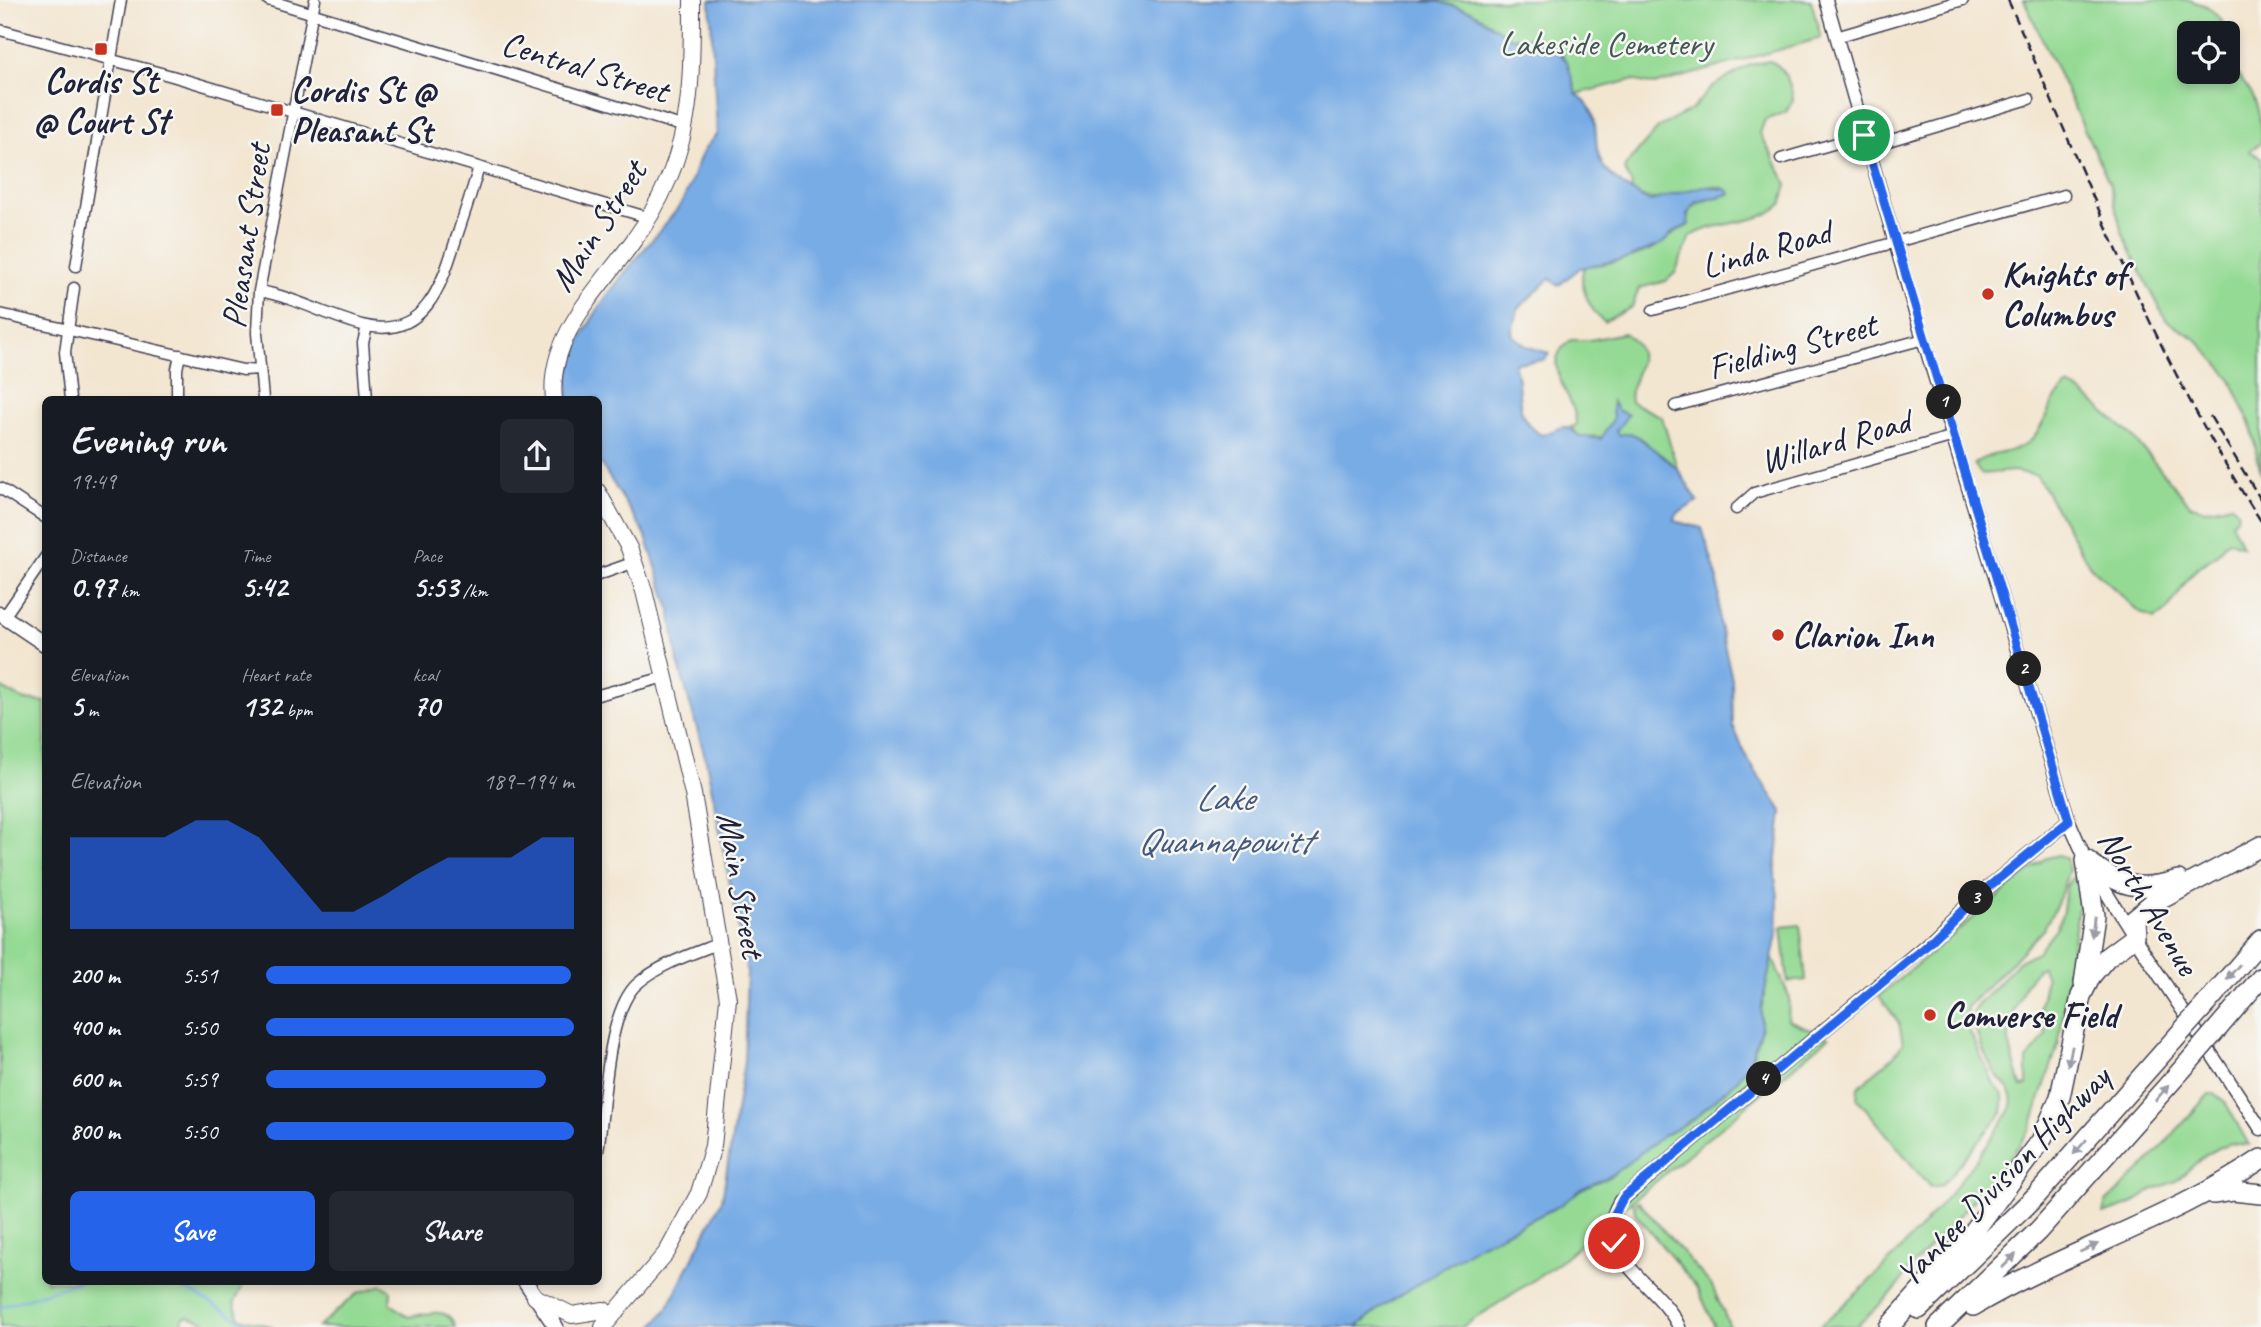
<!DOCTYPE html>
<html lang="en">
<head>
<meta charset="utf-8">
<style>
  body { margin:0; font-family:Caveat,sans-serif; background:#242831; color:#f1f3f6; height:100vh; display:flex; flex-direction:column; font-size:26px; white-space:nowrap }
  * { box-sizing:border-box; margin:0 }
  p { font-size:23px; color:#9ea1a6 }
  .icon { flex:none; width:38px; height:38px; fill:none; stroke:currentColor; stroke-width:2; stroke-linecap:round; stroke-linejoin:round }
  .map { position:relative; flex:1; overflow:hidden }
  .side { position:absolute; left:42px; top:396px; width:560px; height:889px; display:flex; flex-direction:column; background:#171b24; border-radius:10px; box-shadow:0 4px 10px #0003 }
  .side>* { flex:none }
  .tools { position:absolute; left:2177px; top:21px; display:grid; gap:14px }
  .tools a { display:grid; place-items:center; width:63px; height:63px; border-radius:10px; background:#171b24; box-shadow:0 4px 10px #0003; font-size:35px }
  .pin { position:absolute; display:grid; place-items:center; width:60px; height:60px; color:#fff; margin:-30px; border:4px solid #fff; border-radius:50%; box-shadow:0 2px 7px #0007 }
  .km { position:absolute; width:35px; height:35px; margin:-18px; border-radius:50%; background:#222; color:#fff; font-size:19px; line-height:35px; text-align:center }
  .round { display:grid; place-items:center; flex:none; width:74px; height:74px; border-radius:10px; background:#242831 }
  .headline { display:flex; align-items:center; justify-content:space-between; height:119px; padding:0 28px }
  h1 { font-size:38px; font-weight:700; line-height:52px }
  .stats { display:grid; grid-template-columns:repeat(3,1fr); gap:10px; height:119px; padding:7px 28px }
  .stats div { display:grid; align-content:center }
  .stats b { font-size:30px; font-weight:700 }
  .stats small { font-size:19px; font-weight:400 }
  .stats p { font-size:19px }
  .chart { height:196px; padding:14px 28px }
  .chart p { display:flex; justify-content:space-between }
  .chart svg { width:100%; height:126px; margin-top:7px; fill:#2563eb; opacity:.7 }
  .primary-button { display:flex; gap:14px; margin-top:auto; padding:14px 28px }
  .primary-button a { flex:1; height:80px; border-radius:10px; background:#2563eb; color:#fff; font-size:28px; font-weight:700; line-height:80px; text-align:center }
  .primary-button a+a { background:#242831; color:#f1f3f6 }
  ul { padding:0 28px; list-style:none; font-size:23px }
  li { display:grid; grid-template-columns:112px 84px 1fr; align-items:center; height:52px }
  li i { height:18px; border-radius:9px; background:#2563eb }
  .map>svg:first-child { display:block }
</style>
</head>
<body>
<div class="map">
<svg width="2261" height="1327" viewBox="0 0 2261 1327">
  <rect width="100%" height="100%" fill="#f6f6f2"/>
  <filter id="ink" filterUnits="userSpaceOnUse"><feTurbulence type="fractalNoise" baseFrequency=".0143" numOctaves="2"/><feDisplacementMap in="SourceGraphic" scale="14" xChannelSelector="R" yChannelSelector="G"/><feConvolveMatrix kernelMatrix="1 2 1 2 8 2 1 2 1" color-interpolation-filters="sRGB"/></filter>
  <filter id="wash" filterUnits="userSpaceOnUse"><feTurbulence type="fractalNoise" baseFrequency=".00686" numOctaves="4" result="noise"/><feDisplacementMap in="SourceGraphic" scale="28" xChannelSelector="R" yChannelSelector="G"/><feGaussianBlur stdDeviation="1.57" result="paint"/><feColorMatrix in="noise" values="0 0 0 0 0 0 0 0 0 0 0 0 0 0 0 0 0 1.4 0 .05"/><feComposite in="paint" operator="in"/></filter>
  <g filter="url(#wash)">
    <rect width="100%" height="100%" fill="#f3e6d1"/>
    <!-- green -->
    <path fill="#95da94" stroke="#5c7e68" stroke-width="2" fill-rule="evenodd" d="M1426,0H1811L1821,38L1654,85L1632,80L1576,94L1562,54L1548,43L1532,37L1511,38L1471,11Z
      M2024,0H2189L2207,6L2222,21L2221,33H2189V72H2228V64C2254,94 2261,102 2261,143L2249,151L2261,157V474L2251,425L2229,376L2197,340L2166,320L2135,260L2122,232L2109,182Z
      M1769,61C1786,66 1791,85 1793,100L1786,112L1765,120L1760,133L1787,184L1782,204C1757,227 1718,219 1690,237L1675,273L1666,281L1639,288L1632,307L1604,322C1590,311 1576,281 1585,266C1604,266 1648,254 1664,242C1672,235 1676,230 1686,227C1688,199 1707,201 1729,194L1723,188C1690,179 1660,215 1631,190L1632,185L1624,169L1626,165L1658,128L1692,109L1713,86L1750,65Z
      M1624,333C1659,355 1626,378 1631,402L1662,417L1677,468L1637,436H1618L1616,431L1625,413L1619,412L1612,402L1613,419L1604,437L1579,436L1571,427L1576,425C1577,394 1535,366 1571,340H1590Z
      M2068,386L2081,392L2132,436L2190,505L2205,510L2231,504L2238,511L2237,517L2231,522L2242,546L2228,540C2222,545 2220,553 2214,557C2206,562 2199,565 2193,573C2179,588 2173,611 2154,619L2139,612L2090,566L2037,476L2014,471L1981,474L1974,464C1987,452 2010,455 2026,444C2047,430 2046,400 2068,386Z
      M0,687L24,700L45,702L46,1281H245L234,1304L240,1318L273,1327H209L204,1321L187,1316L183,1318L182,1327H0Z
      M2058,855L2066,858L2069,870L2057,904L2043,930L1967,1007L1966,1024L1993,1082L2003,1095V1112L1942,1185L1930,1187L1857,1098L1858,1087L1894,1056L1903,1043L1899,1023L1879,996L2044,859Z
      M2072,878L2078,880L2081,886L2059,1042L2030,1130L1997,1174L1906,1273L1896,1289L1857,1326L1818,1327C1892,1266 1957,1191 2010,1111C2020,1091 1999,1083 1992,1068C1984,1053 1974,1031 1973,1015L1975,1008L2019,961L2037,952L2057,927L2063,911L2066,886ZM2042,967L2046,978L2040,1006L2046,1035L2027,1060V1085L2021,1086L2009,1044V1022L2025,985L2037,969Z
      M1800,925L1806,980L1788,982L1782,927Z
      M1772,957L1789,996L1788,1020L1829,1037L1552,1268L1462,1327H1357L1380,1308L1477,1246L1559,1206L1583,1188L1612,1175L1663,1136L1691,1121L1738,1079L1753,1054L1761,1028V1009Z
      M2209,1094H2215L2225,1102L2249,1145L2228,1143L2204,1156L2176,1181L2150,1191L2130,1205L2103,1214L2106,1202L2143,1168Z
      M1638,1201L1712,1286L1730,1327H1715L1698,1289L1635,1213L1634,1204Z
      M382,1285L391,1291L390,1303L408,1317C423,1315 449,1304 455,1327H318L358,1293Z"/>
    <!-- water -->
    <path fill="#78ace5" stroke="#4d6790" stroke-width="2" d="M710,0L1440,2L1471,11L1511,38L1532,37L1548,43L1567,61L1576,93C1606,115 1589,138 1602,164C1607,175 1638,198 1650,201L1703,186L1728,190L1730,194L1697,202L1687,214L1689,225L1673,232L1662,244L1628,258L1580,268L1558,286L1550,278L1518,309L1512,330L1513,336L1526,346L1549,353L1545,360L1514,363C1525,394 1509,413 1541,435C1562,430 1561,419 1579,436L1601,439L1613,419L1612,402L1619,411L1628,415L1616,431L1618,435L1630,433L1637,436L1677,468L1698,501L1677,514L1674,521L1702,528L1718,580L1719,621L1732,679L1733,726L1748,760L1782,811L1775,876L1778,897L1777,935L1761,1009V1028L1749,1064L1738,1079L1696,1117L1663,1136L1612,1175L1583,1188L1559,1206L1477,1246L1380,1308L1357,1327H653L668,1307L722,1200L744,1062L747,972L706,760L678,662L670,609L645,534L599,461L598,399H569C559,335 641,257 678,208C691,192 693,168 704,150C708,143 714,139 717,133Z"/>
    <g fill="none" stroke-linecap="round" stroke-linejoin="round">
      <!-- stream -->
      <path stroke="#78ace5" stroke-width="2.5" d="M159,1281L193,1293L253,1327
        M0,1307L82,1281"/>
    </g>
  </g>
  <g filter="url(#ink)">
    <g fill="none" stroke-linecap="round" stroke-linejoin="round">
      <defs>
        <path id="minor" d="M268,0L685,127
          M0,30L172,76L650,218
          M1836,37L1963,0
          M1868,147L2029,99
          M1781,159L1864,135
          M76,266L121,0
          M259,291C295,297 327,316 362,325C425,341 442,284 456,239C464,215 472,191 479,167
          M1653,310L2064,195
          M0,314L243,370L260,369
          M367,326L363,343L367,399
          M70,399L65,352L74,288
          M177,399V369L180,355
          M263,399L257,333L259,291L315,0
          M1675,406L1924,339
          M0,488L46,518
          M1736,509L1754,493L1954,436
          M598,575L635,562
          M4,617L46,556
          M598,695L665,677
          M598,1151C605,1108 606,1012 637,984C660,964 692,954 720,943"/>
        <path id="tertiary" d="M1826,0L1915,312L2069,821L2086,860L2134,937L2261,1129
          M1679,1327C1662,1286 1587,1254 1620,1201L1926,945L1975,898L2069,821"/>
        <path id="secondary" d="M0,614L46,645
          M525,1281L556,1327"/>
        <path id="primary" d="M554,399C547,336 601,287 634,240C648,221 659,201 668,180C693,122 692,62 692,0
          M598,492L629,548L644,591L693,794L728,999L713,1146L699,1193L667,1252L603,1327
          M535,1297L572,1315L604,1310"/>
        <path id="motorway" d="M2086,860C2120,886 2137,893 2178,880
          M2084,983L2094,916L2086,860
          M2206,1004L2261,940
          M2218,1028L2261,978
          M2213,1194L2233,1191L2261,1194
          M1973,1306C2066,1251 2171,1220 2261,1159
          M1919,1309L2037,1195L2174,1040
          M1889,1327L1974,1231L2041,1141L2060,1097L2081,996L2091,976L2107,957L2134,937L2133,919L2150,905L2261,846
          M1938,1327L2038,1231L2187,1064"/>
      </defs>
      <!-- minor casing -->
      <use href="#minor" stroke="#413f52" stroke-width="13"/>
      <!-- tertiary casing -->
      <use href="#tertiary" stroke="#413f52" stroke-width="15"/>
      <!-- secondary casing -->
      <use href="#secondary" stroke="#413f52" stroke-width="17"/>
      <!-- primary casing -->
      <use href="#primary" stroke="#413f52" stroke-width="18"/>
      <!-- motorway casing -->
      <use href="#motorway" stroke="#413f52" stroke-width="22"/>
      <!-- minor -->
      <use href="#minor" stroke="#fff" stroke-width="10"/>
      <!-- tertiary -->
      <use href="#tertiary" stroke="#fff" stroke-width="12"/>
      <!-- secondary -->
      <use href="#secondary" stroke="#fff" stroke-width="14"/>
      <!-- primary -->
      <use href="#primary" stroke="#fff" stroke-width="16"/>
      <!-- motorway -->
      <use href="#motorway" stroke="#fff" stroke-width="19"/>
      <!-- rail -->
      <path stroke="#22223b" stroke-width="2.5" stroke-dasharray="10 5" stroke-linecap="butt" d="M2008,0C2086,176 2155,360 2261,521
        M2210,416L2261,500"/>
      <defs>
        <path id="motorway-bridge" d="M2174,1040L2206,1004
          M2187,1064L2218,1028"/>
      </defs>
      <!-- motorway-bridge casing -->
      <use href="#motorway-bridge" stroke="#413f52" stroke-width="22" stroke-linecap="butt"/>
      <!-- motorway-bridge -->
      <use href="#motorway-bridge" stroke="#fff" stroke-width="19"/>
    </g>
    <!-- one-way arrows -->
    <defs><path id="oneway-solid" d="M-6-.8H1V-3.2L6.5 0L1 3.2V.8H-6Z" transform="scale(1.75)"/></defs>
    <g fill="#9c9ca7">
      <use href="#oneway-solid" transform="translate(2093 927) rotate(97)"/>
      <use href="#oneway-solid" transform="translate(2233 972) rotate(131)"/>
      <use href="#oneway-solid" transform="translate(2070 1056) rotate(103)"/>
      <use href="#oneway-solid" transform="translate(2162 1093) rotate(-49)"/>
      <use href="#oneway-solid" transform="translate(2080 1147) rotate(131)"/>
      <use href="#oneway-solid" transform="translate(2089 1248) rotate(-24)"/>
      <use href="#oneway-solid" transform="translate(2009 1261) rotate(-45)"/>
    </g>
  </g>
  <g fill="none" stroke-linecap="round" stroke-linejoin="round" filter="url(#ink)">
    <defs>
      <path id="route" d="M1614,1243L1612,1219L1623,1198L1926,946L1975,898L2069,821L1864,135"/>
    </defs>
    <!-- route casing -->
    <use href="#route" stroke="#fff" stroke-width="14"/>
    <!-- route -->
    <use href="#route" stroke="#2563eb" stroke-width="9"/>
  </g>
  <!-- markers -->
  <g fill="#c8321e" stroke="#f6f6f2" stroke-width="2.5">
    <rect x="94" y="42" width="14" height="14" rx="3.5"/>
    <rect x="270" y="103" width="14" height="14" rx="3.5"/>
    <circle cx="1988" cy="294" r="7"/>
    <circle cx="1778" cy="635" r="7"/>
    <circle cx="1930" cy="1015" r="7"/>
  </g>
  <g text-anchor="middle" dominant-baseline="central" stroke-width="5" stroke-linejoin="round" paint-order="stroke">
    <!-- park labels -->
    <g font-size="35" fill="#445956" stroke="#f6f6f2">
      <text x="1606" y="43">Lakeside Cemetery</text>
    </g>
    <!-- street labels -->
    <g font-size="35" fill="#22223b" stroke="#f6f6f2">
      <text transform="translate(585 67) rotate(17)">Central Street</text>
      <text transform="translate(598 226) rotate(-57)">Main Street</text>
      <text transform="translate(246 236) rotate(-82)">Pleasant Street</text>
      <text transform="translate(1766 249) rotate(-16)">Linda Road</text>
      <text transform="translate(1792 346) rotate(-15)">Fielding Street</text>
      <text transform="translate(1835 441) rotate(-16)">Willard Road</text>
      <text transform="translate(741 885) rotate(80)">Main Street</text>
      <text transform="translate(2149 902) rotate(59)">North Avenue</text>
      <text transform="translate(2003 1176) rotate(-46)">Yankee Division Highway</text>
    </g>
    <!-- poi labels -->
    <g font-size="35" font-weight="bold" fill="#22223b" stroke="#f6f6f2" text-anchor="start">
      <text x="101" y="81" text-anchor="middle">Cordis St<tspan x="101" dy="40">@ Court St</tspan></text>
      <text x="291" y="90">Cordis St @<tspan x="291" dy="40">Pleasant St</tspan></text>
      <text x="2002" y="274">Knights of<tspan x="2002" dy="40">Columbus</tspan></text>
      <text x="1792" y="635">Clarion Inn</text>
      <text x="1944" y="1015">Comverse Field</text>
    </g>
    <!-- water labels -->
    <g font-size="37" font-style="italic" fill="#44597f" stroke="#f6f6f2">
      <text x="1224" y="797">Lake<tspan x="1224" dy="43">Quannapowitt</tspan></text>
    </g>
  </g>
</svg>
<div class="tools">
<a><svg class="icon" aria-label="locate" viewBox="0 0 24 24"><circle cx="12" cy="12" r="6"/><path d="M12 2v4M12 18v4M2 12h4M18 12h4"/></svg></a>
</div>
<div class="pin" style="left:1864px;top:135px;background:#1e9e55"><svg class="icon" aria-label="arrive" viewBox="0 0 24 24"><path d="M6 21V4h12l-3 4 3 4H6"/></svg></div>
<div class="pin" style="left:1614px;top:1243px;background:#d93025"><svg class="icon" aria-label="check" viewBox="0 0 24 24"><path d="M5 12l5 5 9-10"/></svg></div>
<b class="km" style="left:1944px;top:402px">1</b>
<b class="km" style="left:2024px;top:669px">2</b>
<b class="km" style="left:1976px;top:898px">3</b>
<b class="km" style="left:1764px;top:1079px">4</b>
<section class="side">
<div class="headline"><div><h1>Evening run</h1><p>19:49</p></div><a class="round"><svg class="icon" aria-label="share" viewBox="0 0 24 24"><path d="M12 15V3M7 8l5-5 5 5M5 13v7h14v-7"/></svg></a></div>
<div class="stats">
<div><p>Distance</p><b>0.97<small> km</small></b></div>
<div><p>Time</p><b>5:42</b></div>
<div><p>Pace</p><b>5:53<small> /km</small></b></div>
</div>
<div class="stats">
<div><p>Elevation</p><b>5<small> m</small></b></div>
<div><p>Heart rate</p><b>132<small> bpm</small></b></div>
<div><p>kcal</p><b>70</b></div>
</div>
<div class="chart"><p><span>Elevation</span>189–194 m</p>
<svg viewBox="0 0 160 44" preserveAspectRatio="none"><path d="M0 44V12L10 12L20 12L30 12L40 6L50 6L60 12L70 25L80 38L90 38L100 32L110 25L120 19L130 19L140 19L150 12L160 12V44z"/></svg>
</div>
<ul>
<li><b>200 m</b>5:51<i style="width:99%"></i></li>
<li><b>400 m</b>5:50<i style="width:100%"></i></li>
<li><b>600 m</b>5:59<i style="width:91%"></i></li>
<li><b>800 m</b>5:50<i style="width:100%"></i></li>
</ul>
<div class="primary-button"><a>Save</a><a>Share</a></div>
</section>
</div>
</body>
</html>
